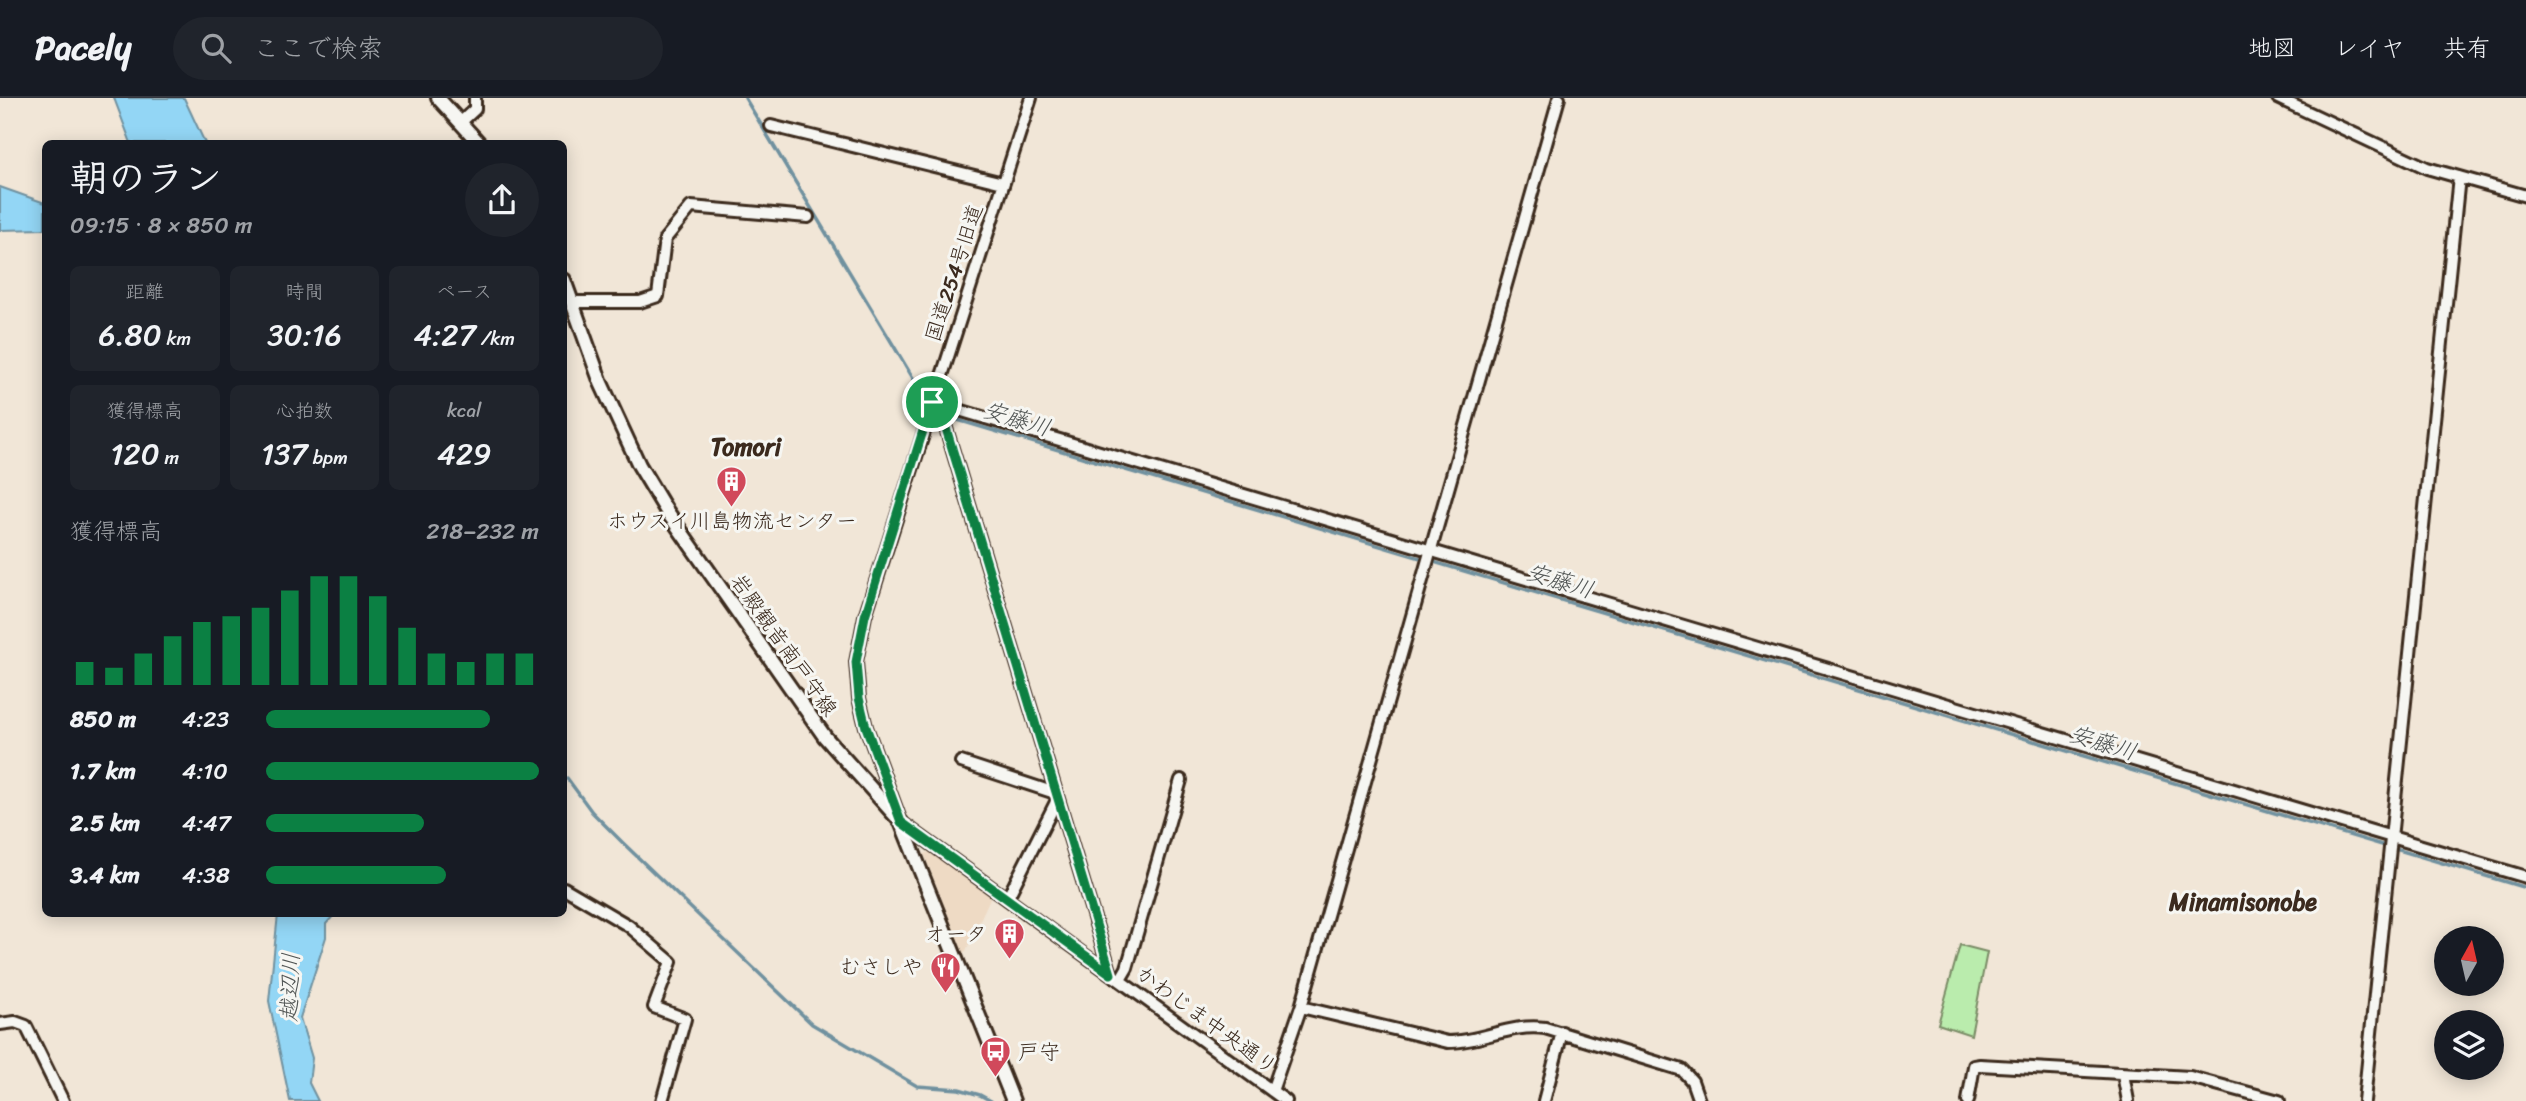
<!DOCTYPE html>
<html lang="ja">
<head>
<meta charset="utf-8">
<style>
  body { margin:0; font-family:Sriracha,"Klee One",sans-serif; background:#20242c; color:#f1f3f6; height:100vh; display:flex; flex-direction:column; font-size:26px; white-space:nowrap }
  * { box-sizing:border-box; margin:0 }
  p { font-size:23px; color:#9ea1a6 }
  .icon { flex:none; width:38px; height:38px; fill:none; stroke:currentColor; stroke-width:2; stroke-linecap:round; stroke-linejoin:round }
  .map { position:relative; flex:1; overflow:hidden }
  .drawer { position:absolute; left:42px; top:42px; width:525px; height:777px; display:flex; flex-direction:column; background:#171b24; border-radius:10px; box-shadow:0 4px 18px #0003 }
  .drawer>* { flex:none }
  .needle { width:46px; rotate:8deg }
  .buttons { position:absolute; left:2434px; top:828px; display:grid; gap:14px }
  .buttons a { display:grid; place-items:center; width:70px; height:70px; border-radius:50%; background:#171b24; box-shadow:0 4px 18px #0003; font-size:35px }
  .pin { position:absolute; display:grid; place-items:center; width:60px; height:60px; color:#fff; margin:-30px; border:4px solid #fff; border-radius:50%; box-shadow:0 2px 7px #0007 }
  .round { display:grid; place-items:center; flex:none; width:74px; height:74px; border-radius:37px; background:#20242c }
  .overview { display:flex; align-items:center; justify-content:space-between; height:119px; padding:0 28px }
  h1 { font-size:38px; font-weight:600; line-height:52px }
  .figures { display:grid; grid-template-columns:repeat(3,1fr); gap:10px; height:119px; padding:7px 28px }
  .figures div { display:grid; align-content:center; border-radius:10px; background:#20242c; text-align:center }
  .figures b { font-size:30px; font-weight:600 }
  .figures small { font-size:19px; font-weight:400 }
  .figures p { font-size:19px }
  .chart { height:196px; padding:14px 28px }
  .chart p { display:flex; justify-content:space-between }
  .chart svg { width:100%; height:126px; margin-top:7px; stroke:#0b8043; stroke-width:6 }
  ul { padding:0 28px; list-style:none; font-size:23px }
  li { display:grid; grid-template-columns:112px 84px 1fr; align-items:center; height:52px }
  li i { height:18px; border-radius:9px; background:#0b8043 }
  header { display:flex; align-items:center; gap:42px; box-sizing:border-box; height:98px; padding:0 35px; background:#171b24; border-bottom:2px solid #363941 }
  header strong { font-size:33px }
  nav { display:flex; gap:38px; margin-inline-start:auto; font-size:24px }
  .search { width:490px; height:63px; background:#20242c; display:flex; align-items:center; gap:18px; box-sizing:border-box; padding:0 24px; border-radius:38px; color:#9ea1a6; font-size:26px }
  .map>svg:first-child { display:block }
</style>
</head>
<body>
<header>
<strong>Pacely</strong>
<div class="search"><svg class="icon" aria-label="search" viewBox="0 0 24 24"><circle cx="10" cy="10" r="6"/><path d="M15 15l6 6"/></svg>ここで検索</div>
<nav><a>地図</a><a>レイヤ</a><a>共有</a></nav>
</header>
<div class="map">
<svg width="2526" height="1003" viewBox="0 0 2526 1003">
  <rect width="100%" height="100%" fill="#f1e6d7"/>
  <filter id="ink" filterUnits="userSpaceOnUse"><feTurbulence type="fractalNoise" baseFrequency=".0143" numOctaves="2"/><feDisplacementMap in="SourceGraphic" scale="14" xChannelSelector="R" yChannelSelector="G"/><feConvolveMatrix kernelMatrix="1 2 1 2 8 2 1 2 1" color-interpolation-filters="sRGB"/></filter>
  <g filter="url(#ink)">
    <!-- built -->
    <path fill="#eedac4" d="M931,753L991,798L965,855H963L924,756Z"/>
    <!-- green -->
    <path fill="#baecad" stroke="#7a8b66" stroke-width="2" d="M1960,847L1987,854L1971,937L1938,926Z"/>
    <!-- water -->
    <path fill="#93d6f5" stroke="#70919f" stroke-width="2" d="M114,0H184L205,45H131Z
      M0,89L45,105V131L0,132Z
      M278,816H335L326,826V839L300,920L312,960L309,985L318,1003H290L269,903Z"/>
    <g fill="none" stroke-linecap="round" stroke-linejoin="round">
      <!-- stream -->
      <path stroke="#70919f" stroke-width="3.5" d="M745,0L919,290L930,303
        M934,309L941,317L2526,790
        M567,680L592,714L623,745L812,926L917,988L959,991L980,997L991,1003"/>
      <defs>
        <path id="minor" d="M1031,0L865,518L856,564L859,600L866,629L901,724L1286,1003
          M2278,0L2427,70L2526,98
          M461,24L475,11V0
          M771,28L1003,85
          M572,204H640L658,198L665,141L691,109L808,119
          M932,304L2526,779
          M949,309L945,327L1111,876
          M961,664L1055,695
          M564,790L629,828L671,864L654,909L685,921L662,1003
          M1007,801L1057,702
          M1120,882L1127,870L1181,682
          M1301,909L1448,944C1481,944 1512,925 1545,930L1682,972L1692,983L1699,1003
          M0,926L15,924L26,928L63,1003
          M2123,976L2128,1003
          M1272,993L1301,909L1559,0
          M1544,1003L1562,934
          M1968,1003L1974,968L1980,967L2190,979L2279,1003
          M2364,1003L2459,79"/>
        <path id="major" d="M438,0L480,46
          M564,182L601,285L639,367L666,412L825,639L901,724L1013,1003"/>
      </defs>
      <!-- minor casing -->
      <use href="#minor" stroke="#3b2a1e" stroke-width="16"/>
      <!-- major casing -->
      <use href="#major" stroke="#3b2a1e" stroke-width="18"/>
      <!-- minor -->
      <use href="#minor" stroke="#f6f6f2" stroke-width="10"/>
      <!-- major -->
      <use href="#major" stroke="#f6f6f2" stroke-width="12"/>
    </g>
  </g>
  <g fill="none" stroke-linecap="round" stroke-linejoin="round" filter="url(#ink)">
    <defs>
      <path id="route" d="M932,304L948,309L945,327L1111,876L901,724L866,629L859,600L856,564L865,518Z"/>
    </defs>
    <!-- route casing -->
    <use href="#route" stroke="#fff" stroke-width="14"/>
    <!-- route -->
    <use href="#route" stroke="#0b8043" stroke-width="9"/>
  </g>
  <!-- icons -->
  <defs>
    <symbol id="building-pin" viewBox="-11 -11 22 30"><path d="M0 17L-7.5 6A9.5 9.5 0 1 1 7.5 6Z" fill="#d1495b" stroke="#f6f6f2"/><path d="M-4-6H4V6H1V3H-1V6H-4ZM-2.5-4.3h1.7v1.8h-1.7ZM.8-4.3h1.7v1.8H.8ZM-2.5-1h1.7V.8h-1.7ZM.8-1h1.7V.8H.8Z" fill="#fff"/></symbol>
    <symbol id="restaurant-pin" viewBox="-11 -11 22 30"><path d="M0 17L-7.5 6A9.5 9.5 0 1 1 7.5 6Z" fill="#d1495b" stroke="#f6f6f2"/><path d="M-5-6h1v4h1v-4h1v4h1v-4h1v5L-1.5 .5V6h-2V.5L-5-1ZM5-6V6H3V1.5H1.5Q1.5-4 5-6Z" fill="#fff"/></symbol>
    <symbol id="bus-pin" viewBox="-11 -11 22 30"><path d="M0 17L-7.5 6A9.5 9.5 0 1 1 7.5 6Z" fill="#d1495b" stroke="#f6f6f2"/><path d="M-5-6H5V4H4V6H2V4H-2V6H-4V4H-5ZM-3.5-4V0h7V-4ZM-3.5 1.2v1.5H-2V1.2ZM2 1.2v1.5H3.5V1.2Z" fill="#fff"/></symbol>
  </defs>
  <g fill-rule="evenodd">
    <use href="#building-pin" x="714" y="366" width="35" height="47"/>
    <use href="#building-pin" x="992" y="818" width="35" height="47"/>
    <use href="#restaurant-pin" x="928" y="852" width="35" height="47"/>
    <use href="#bus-pin" x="978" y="936" width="35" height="47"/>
  </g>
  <g text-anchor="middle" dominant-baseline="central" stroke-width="6" stroke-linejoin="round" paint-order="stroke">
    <!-- street labels -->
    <g font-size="21" fill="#3b2a1e" stroke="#f6f6f2">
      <text transform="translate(954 175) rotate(-72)">国道254号旧道</text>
      <text transform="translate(784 547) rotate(55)">岩殿観音南戸守線</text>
      <text transform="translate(1207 922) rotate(36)">かわじま中央通り</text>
    </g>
    <!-- poi labels -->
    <g font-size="21" fill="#3b2a1e" stroke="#f6f6f2" text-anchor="end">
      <text x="732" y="423" text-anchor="middle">ホウスイ川島物流センター</text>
      <text x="987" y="836">オータ</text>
      <text x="923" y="869">むさしや</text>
      <text x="1018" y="954" text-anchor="start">戸守</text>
    </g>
    <!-- water labels -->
    <g font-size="23" font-style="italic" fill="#515554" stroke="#f6f6f2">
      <text transform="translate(1017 321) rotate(17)">安藤川</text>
      <text transform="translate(1560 483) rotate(17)">安藤川</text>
      <text transform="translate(2103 645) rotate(17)">安藤川</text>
      <text transform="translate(290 889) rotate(-88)">越辺川</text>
    </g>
    <!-- quarter labels -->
    <g font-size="24" font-weight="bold" fill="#3b2a1e" stroke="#f6f6f2">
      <text x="746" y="349">Tomori</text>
      <text x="2243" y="804">Minamisonobe</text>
    </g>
  </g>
</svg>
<div class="buttons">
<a><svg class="needle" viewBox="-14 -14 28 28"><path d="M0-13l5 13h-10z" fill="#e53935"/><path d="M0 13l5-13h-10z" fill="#9ea1a6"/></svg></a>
<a><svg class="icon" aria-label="layers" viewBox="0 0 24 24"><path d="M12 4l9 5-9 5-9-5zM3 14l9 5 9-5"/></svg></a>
</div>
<div class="pin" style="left:932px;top:304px;background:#1e9e55"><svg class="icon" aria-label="arrive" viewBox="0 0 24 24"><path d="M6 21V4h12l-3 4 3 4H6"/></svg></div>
<section class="drawer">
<div class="overview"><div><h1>朝のラン</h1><p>09:15 · 8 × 850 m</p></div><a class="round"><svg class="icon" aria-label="share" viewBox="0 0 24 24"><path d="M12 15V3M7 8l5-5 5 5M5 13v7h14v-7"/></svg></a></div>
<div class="figures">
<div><p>距離</p><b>6.80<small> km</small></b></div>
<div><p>時間</p><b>30:16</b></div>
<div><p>ペース</p><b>4:27<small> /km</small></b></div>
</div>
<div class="figures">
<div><p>獲得標高</p><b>120<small> m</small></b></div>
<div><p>心拍数</p><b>137<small> bpm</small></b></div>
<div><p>kcal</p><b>429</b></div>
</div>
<div class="chart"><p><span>獲得標高</span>218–232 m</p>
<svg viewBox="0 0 160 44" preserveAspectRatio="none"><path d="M5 44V36M15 44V38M25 44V33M35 44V27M45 44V22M55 44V20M65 44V17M75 44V11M85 44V6M95 44V6M105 44V13M115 44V24M125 44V33M135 44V36M145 44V33M155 44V33"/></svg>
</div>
<ul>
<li><b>850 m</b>4:23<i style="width:82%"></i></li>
<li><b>1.7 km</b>4:10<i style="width:100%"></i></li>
<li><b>2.5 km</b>4:47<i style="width:58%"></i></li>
<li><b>3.4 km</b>4:38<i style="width:66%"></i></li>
</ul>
</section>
</div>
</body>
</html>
